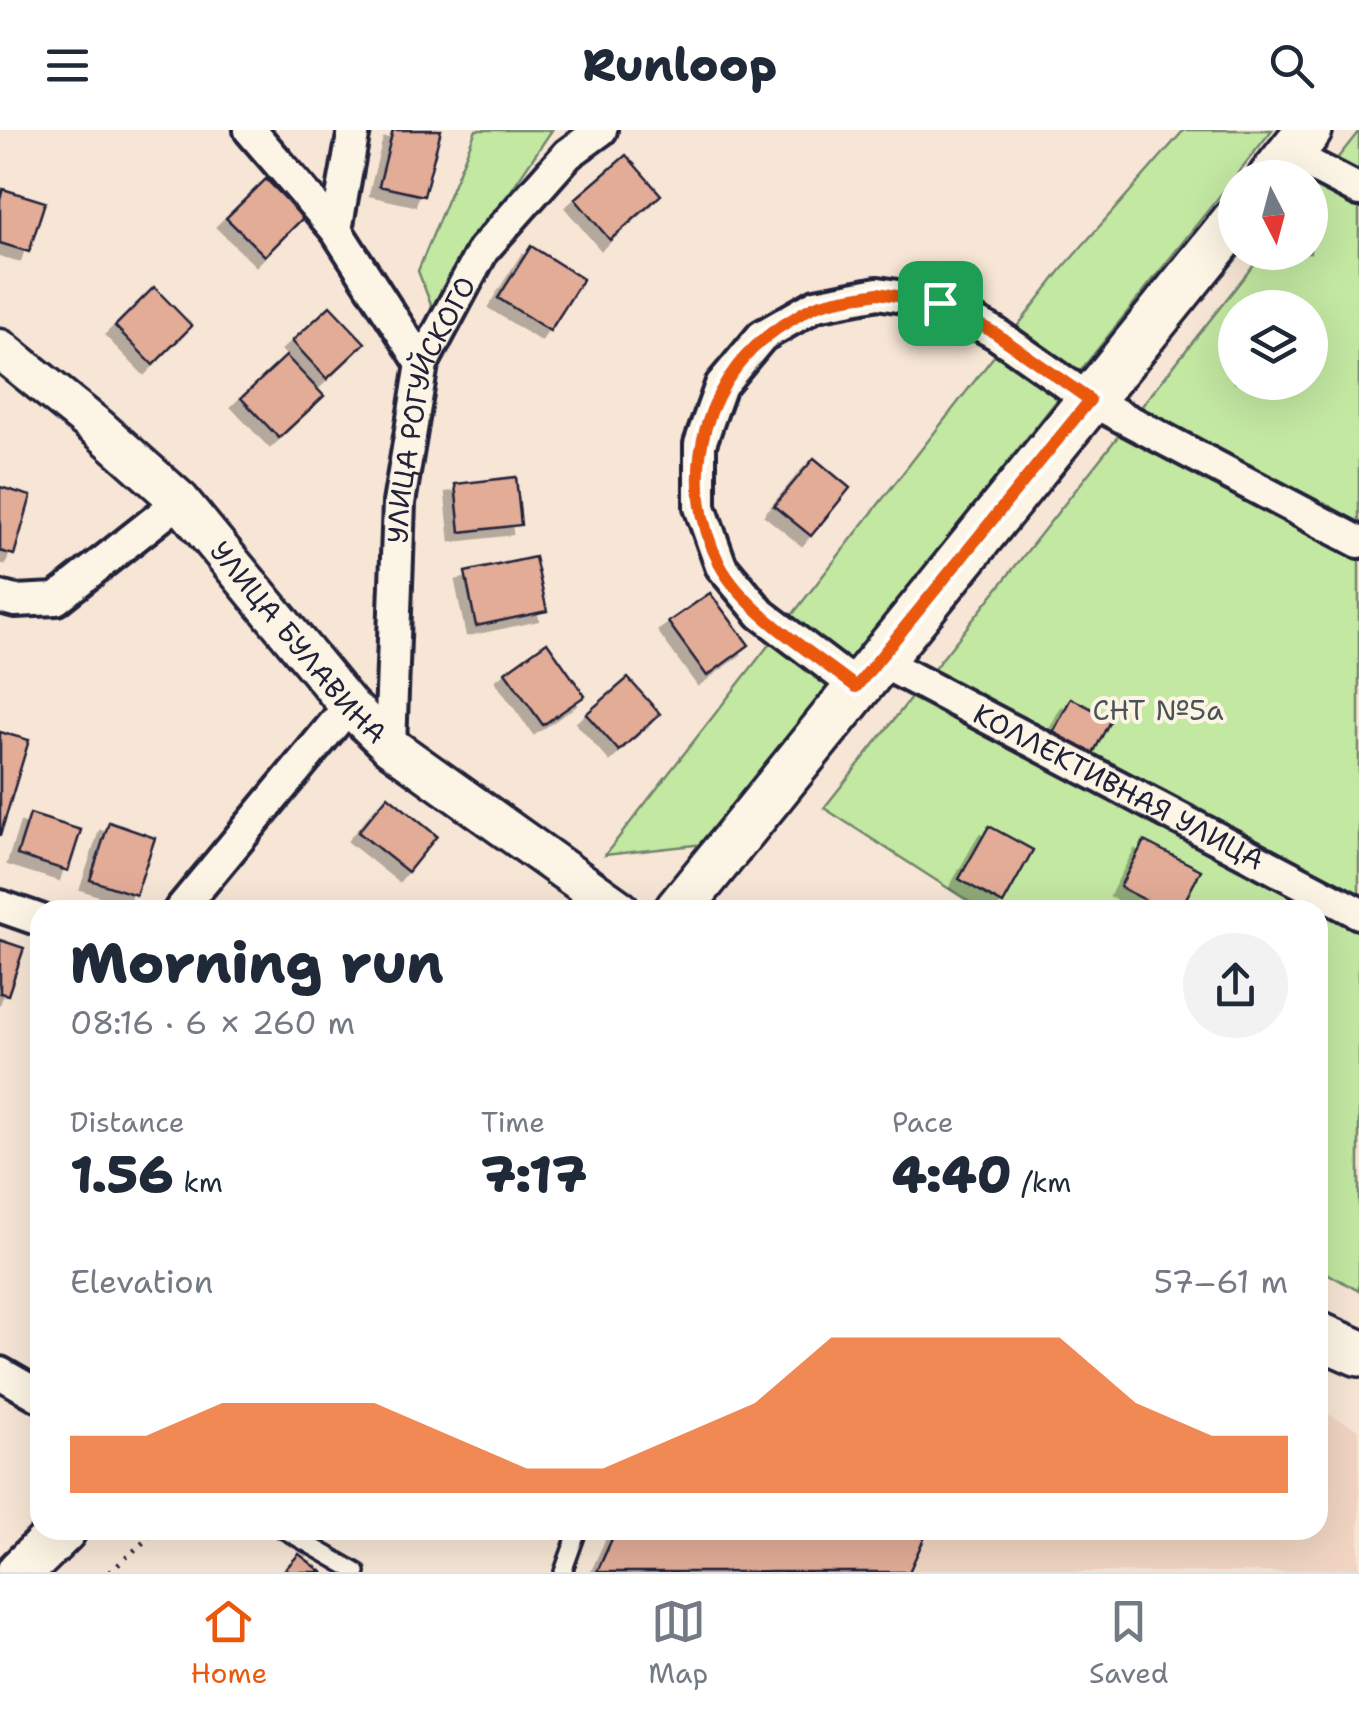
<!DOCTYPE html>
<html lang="en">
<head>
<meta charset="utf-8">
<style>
  body { margin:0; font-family:"Shantell Sans",sans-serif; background:#f2f2f3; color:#1f2937; height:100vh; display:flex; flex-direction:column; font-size:38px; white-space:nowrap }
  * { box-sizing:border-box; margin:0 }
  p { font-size:32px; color:#747a83 }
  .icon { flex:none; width:55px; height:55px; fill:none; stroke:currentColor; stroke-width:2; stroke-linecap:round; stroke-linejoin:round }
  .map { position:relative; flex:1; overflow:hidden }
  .panel { position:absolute; left:30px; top:770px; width:1298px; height:640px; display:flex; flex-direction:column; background:#fff; border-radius:30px; box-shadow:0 10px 40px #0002 }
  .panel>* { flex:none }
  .needle { width:65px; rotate:174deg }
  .tools { position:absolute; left:1218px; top:30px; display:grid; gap:20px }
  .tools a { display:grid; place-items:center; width:110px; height:110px; border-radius:50%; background:#fff; box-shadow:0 10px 40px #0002; font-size:50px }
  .pin { position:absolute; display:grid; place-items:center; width:85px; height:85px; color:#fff; margin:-42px; border-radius:20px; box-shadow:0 5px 15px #0006 }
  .round { display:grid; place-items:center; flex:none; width:105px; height:105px; border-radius:52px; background:#f2f2f3 }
  .overview { display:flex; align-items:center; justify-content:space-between; height:170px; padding:0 40px }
  h1 { font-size:55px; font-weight:800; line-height:75px }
  .stats { display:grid; grid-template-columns:repeat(3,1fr); gap:15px; height:170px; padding:10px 40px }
  .stats div { display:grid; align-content:center }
  .stats b { font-size:50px; font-weight:800 }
  .stats small { font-size:28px; font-weight:400 }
  .stats p { font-size:28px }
  .chart { height:280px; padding:20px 40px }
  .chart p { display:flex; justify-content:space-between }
  .chart svg { width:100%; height:180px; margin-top:10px; fill:#ea580c; opacity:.7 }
  header { display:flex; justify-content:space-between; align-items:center; height:130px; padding:0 40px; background:#fff; font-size:45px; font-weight:800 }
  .menu { display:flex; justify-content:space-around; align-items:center; height:140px; border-top:2px solid #e0e1e3; background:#fff; font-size:28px; color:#747a83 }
  .menu a { display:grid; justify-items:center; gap:5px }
  .menu .on { color:#ea580c }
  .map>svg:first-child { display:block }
</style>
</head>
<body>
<header><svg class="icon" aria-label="menu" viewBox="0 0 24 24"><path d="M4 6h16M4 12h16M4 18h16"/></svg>Runloop<svg class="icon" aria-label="search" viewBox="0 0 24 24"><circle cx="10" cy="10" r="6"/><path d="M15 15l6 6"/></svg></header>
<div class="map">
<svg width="1359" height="1442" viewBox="0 0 1359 1442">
  <defs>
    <filter id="shadow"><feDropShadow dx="-9" dy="9" stdDeviation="0" flood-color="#0004"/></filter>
  </defs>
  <rect width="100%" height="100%" fill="#f7e6d5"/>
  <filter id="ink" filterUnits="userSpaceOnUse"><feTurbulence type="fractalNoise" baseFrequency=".01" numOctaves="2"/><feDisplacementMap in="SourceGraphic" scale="20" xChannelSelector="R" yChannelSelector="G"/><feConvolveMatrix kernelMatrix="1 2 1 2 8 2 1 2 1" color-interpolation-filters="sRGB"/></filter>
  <g filter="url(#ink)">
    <!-- built -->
    <path fill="#f1d5c2" d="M1318,1279L1359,1300V1442H597L616,1400H1318Z"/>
    <!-- green -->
    <path fill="#c3e8a2" stroke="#72856e" stroke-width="2.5" fill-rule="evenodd" d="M476,0H552L432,177L418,141Z
      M1184,0H1272L704,714L605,725L1062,139Z
      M1359,1V1161L1318,1138V780H982L824,678L1263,123L1310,122V63ZM1235,178H1310V252H1235Z"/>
    <!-- building -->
    <path fill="#e2ac97" stroke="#22223b" stroke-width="2.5" filter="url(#shadow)" d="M393,0H441L424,66L379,56Z
      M626,25L661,65L610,110L575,69Z
      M266,49L304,87L265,126L226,88Z
      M3,59L45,72L29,122L0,113V69Z
      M531,116L583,149L550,201L498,168Z
      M154,157L192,196L153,235L115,196Z
      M330,176L365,213L327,249L292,211Z
      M286,226L324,266L279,308L241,268Z
      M814,328L850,358L811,406L774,376Z
      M516,347L521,395L460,402L455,354Z
      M0,357L31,366L14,425L0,421Z
      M535,427L547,481L476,496L465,442Z
      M710,463L749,515L707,546L668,492Z
      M547,512L585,566L543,595L505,542Z
      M628,548L660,584L619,621L586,584Z
      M1071,568L1111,589L1090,629L1050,608Z
      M0,602L29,610L0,706Z
      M388,666L437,706L408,742L358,702Z
      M30,684L81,700L68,741L17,725Z
      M109,692L155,708L136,765L90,750Z
      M989,696L1033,720L1003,774L959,749Z
      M1144,711L1201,740L1180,780H1165L1120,757Z
      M0,810L24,818L8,865L0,863Z
      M616,1400H928L909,1442H597Z
      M299,1424L322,1442H283Z"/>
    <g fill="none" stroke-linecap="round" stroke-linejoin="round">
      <defs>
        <path id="service" d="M284,1400L357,1442
          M563,1442L578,1400"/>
        <g id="minor">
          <path d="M250,0L336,100"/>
          <path d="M354,0L336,100L422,234"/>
          <path d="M1290,24L1359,60"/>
          <path d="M0,467L15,471L56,469L180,371"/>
          <path id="s1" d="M878,530L1359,783"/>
          <path d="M857,557L761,484L721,436L700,377V314L721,255L762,206L816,175L878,163L940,173L995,203L1090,270L1359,412"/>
          <path id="s2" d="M390,616L399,373L422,234L483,120L568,24L601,0"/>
          <path d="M0,776L40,790"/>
          <path d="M180,780L349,576"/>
          <path d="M0,1243L40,1266"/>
        </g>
        <g id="tertiary">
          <path id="s3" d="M0,219L98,298L180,371L349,576L390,616L620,780"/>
        </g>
        <path id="secondary" d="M1271,48L1309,0
          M678,780L1235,91
          M1318,1205L1359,1223
          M20,1442L63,1400"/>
      </defs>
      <!-- service casing -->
      <use href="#service" stroke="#22223b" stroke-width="22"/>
      <!-- minor casing -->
      <use href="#minor" stroke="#22223b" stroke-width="38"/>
      <!-- tertiary casing -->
      <use href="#tertiary" stroke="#22223b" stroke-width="45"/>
      <!-- secondary casing -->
      <use href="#secondary" stroke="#22223b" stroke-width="52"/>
      <!-- path -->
      <path stroke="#22223b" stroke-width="5" stroke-dasharray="2.5 8" stroke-linecap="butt" d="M110,1442L157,1400"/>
      <!-- service -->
      <use href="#service" stroke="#fcf5e5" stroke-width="15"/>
      <!-- minor -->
      <use href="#minor" stroke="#fcf5e5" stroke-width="30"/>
      <!-- tertiary -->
      <use href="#tertiary" stroke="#fcf5e5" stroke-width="38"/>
      <!-- secondary -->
      <use href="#secondary" stroke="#fcf5e5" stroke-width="45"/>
    </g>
  </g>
  <g fill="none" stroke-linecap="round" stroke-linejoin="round" filter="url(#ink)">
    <defs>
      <path id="route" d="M878,163L940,173L995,203L1090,270L856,557C814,524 745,482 720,435C674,345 705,239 791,190C799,185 809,178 818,175C837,168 858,167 878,163Z"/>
    </defs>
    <!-- route casing -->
    <use href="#route" stroke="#fff" stroke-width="20"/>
    <!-- route -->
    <use href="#route" stroke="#ea580c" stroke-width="12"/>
  </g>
  <g text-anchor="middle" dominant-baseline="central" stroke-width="8" stroke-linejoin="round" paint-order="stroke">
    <!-- street labels -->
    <g font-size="28" fill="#22223b" stroke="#fcf5e5">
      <text stroke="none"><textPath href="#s2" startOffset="342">УЛИЦА РОГУЙСКОГО</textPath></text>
      <text stroke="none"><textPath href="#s3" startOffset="420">УЛИЦА БУЛАВИНА</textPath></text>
      <text stroke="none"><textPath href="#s1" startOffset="272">КОЛЛЕКТИВНАЯ УЛИЦА</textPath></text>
    </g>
    <!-- park labels -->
    <g font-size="28" fill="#4a5455" stroke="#fcf5e5">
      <text x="1158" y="580">СНТ №5а</text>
    </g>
  </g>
</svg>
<div class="tools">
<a><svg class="needle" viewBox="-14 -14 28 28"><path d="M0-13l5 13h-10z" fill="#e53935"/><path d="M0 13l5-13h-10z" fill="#747a83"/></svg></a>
<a><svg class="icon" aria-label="layers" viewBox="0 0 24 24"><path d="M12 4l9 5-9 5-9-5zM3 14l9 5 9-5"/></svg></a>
</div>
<div class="pin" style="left:940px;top:173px;background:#1e9e55"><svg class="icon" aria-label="arrive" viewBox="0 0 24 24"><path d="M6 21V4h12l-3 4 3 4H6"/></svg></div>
<section class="panel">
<div class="overview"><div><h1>Morning run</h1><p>08:16 · 6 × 260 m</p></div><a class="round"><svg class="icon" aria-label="share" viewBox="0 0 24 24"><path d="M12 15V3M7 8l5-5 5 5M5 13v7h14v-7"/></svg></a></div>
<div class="stats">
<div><p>Distance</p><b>1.56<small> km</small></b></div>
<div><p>Time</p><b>7:17</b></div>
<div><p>Pace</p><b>4:40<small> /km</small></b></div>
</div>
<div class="chart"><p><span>Elevation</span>57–61 m</p>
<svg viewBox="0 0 160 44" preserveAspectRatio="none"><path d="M0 44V30L10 30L20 22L30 22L40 22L50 30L60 38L70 38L80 30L90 22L100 6L110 6L120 6L130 6L140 22L150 30L160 30V44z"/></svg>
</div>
</section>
</div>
<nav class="menu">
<a class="on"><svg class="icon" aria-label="home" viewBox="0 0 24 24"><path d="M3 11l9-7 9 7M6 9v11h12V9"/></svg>Home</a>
<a><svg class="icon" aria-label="map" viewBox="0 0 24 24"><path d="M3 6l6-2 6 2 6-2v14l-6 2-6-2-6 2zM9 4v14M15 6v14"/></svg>Map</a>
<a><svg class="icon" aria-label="saved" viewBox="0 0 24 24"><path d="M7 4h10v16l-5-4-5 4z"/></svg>Saved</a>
</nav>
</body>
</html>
